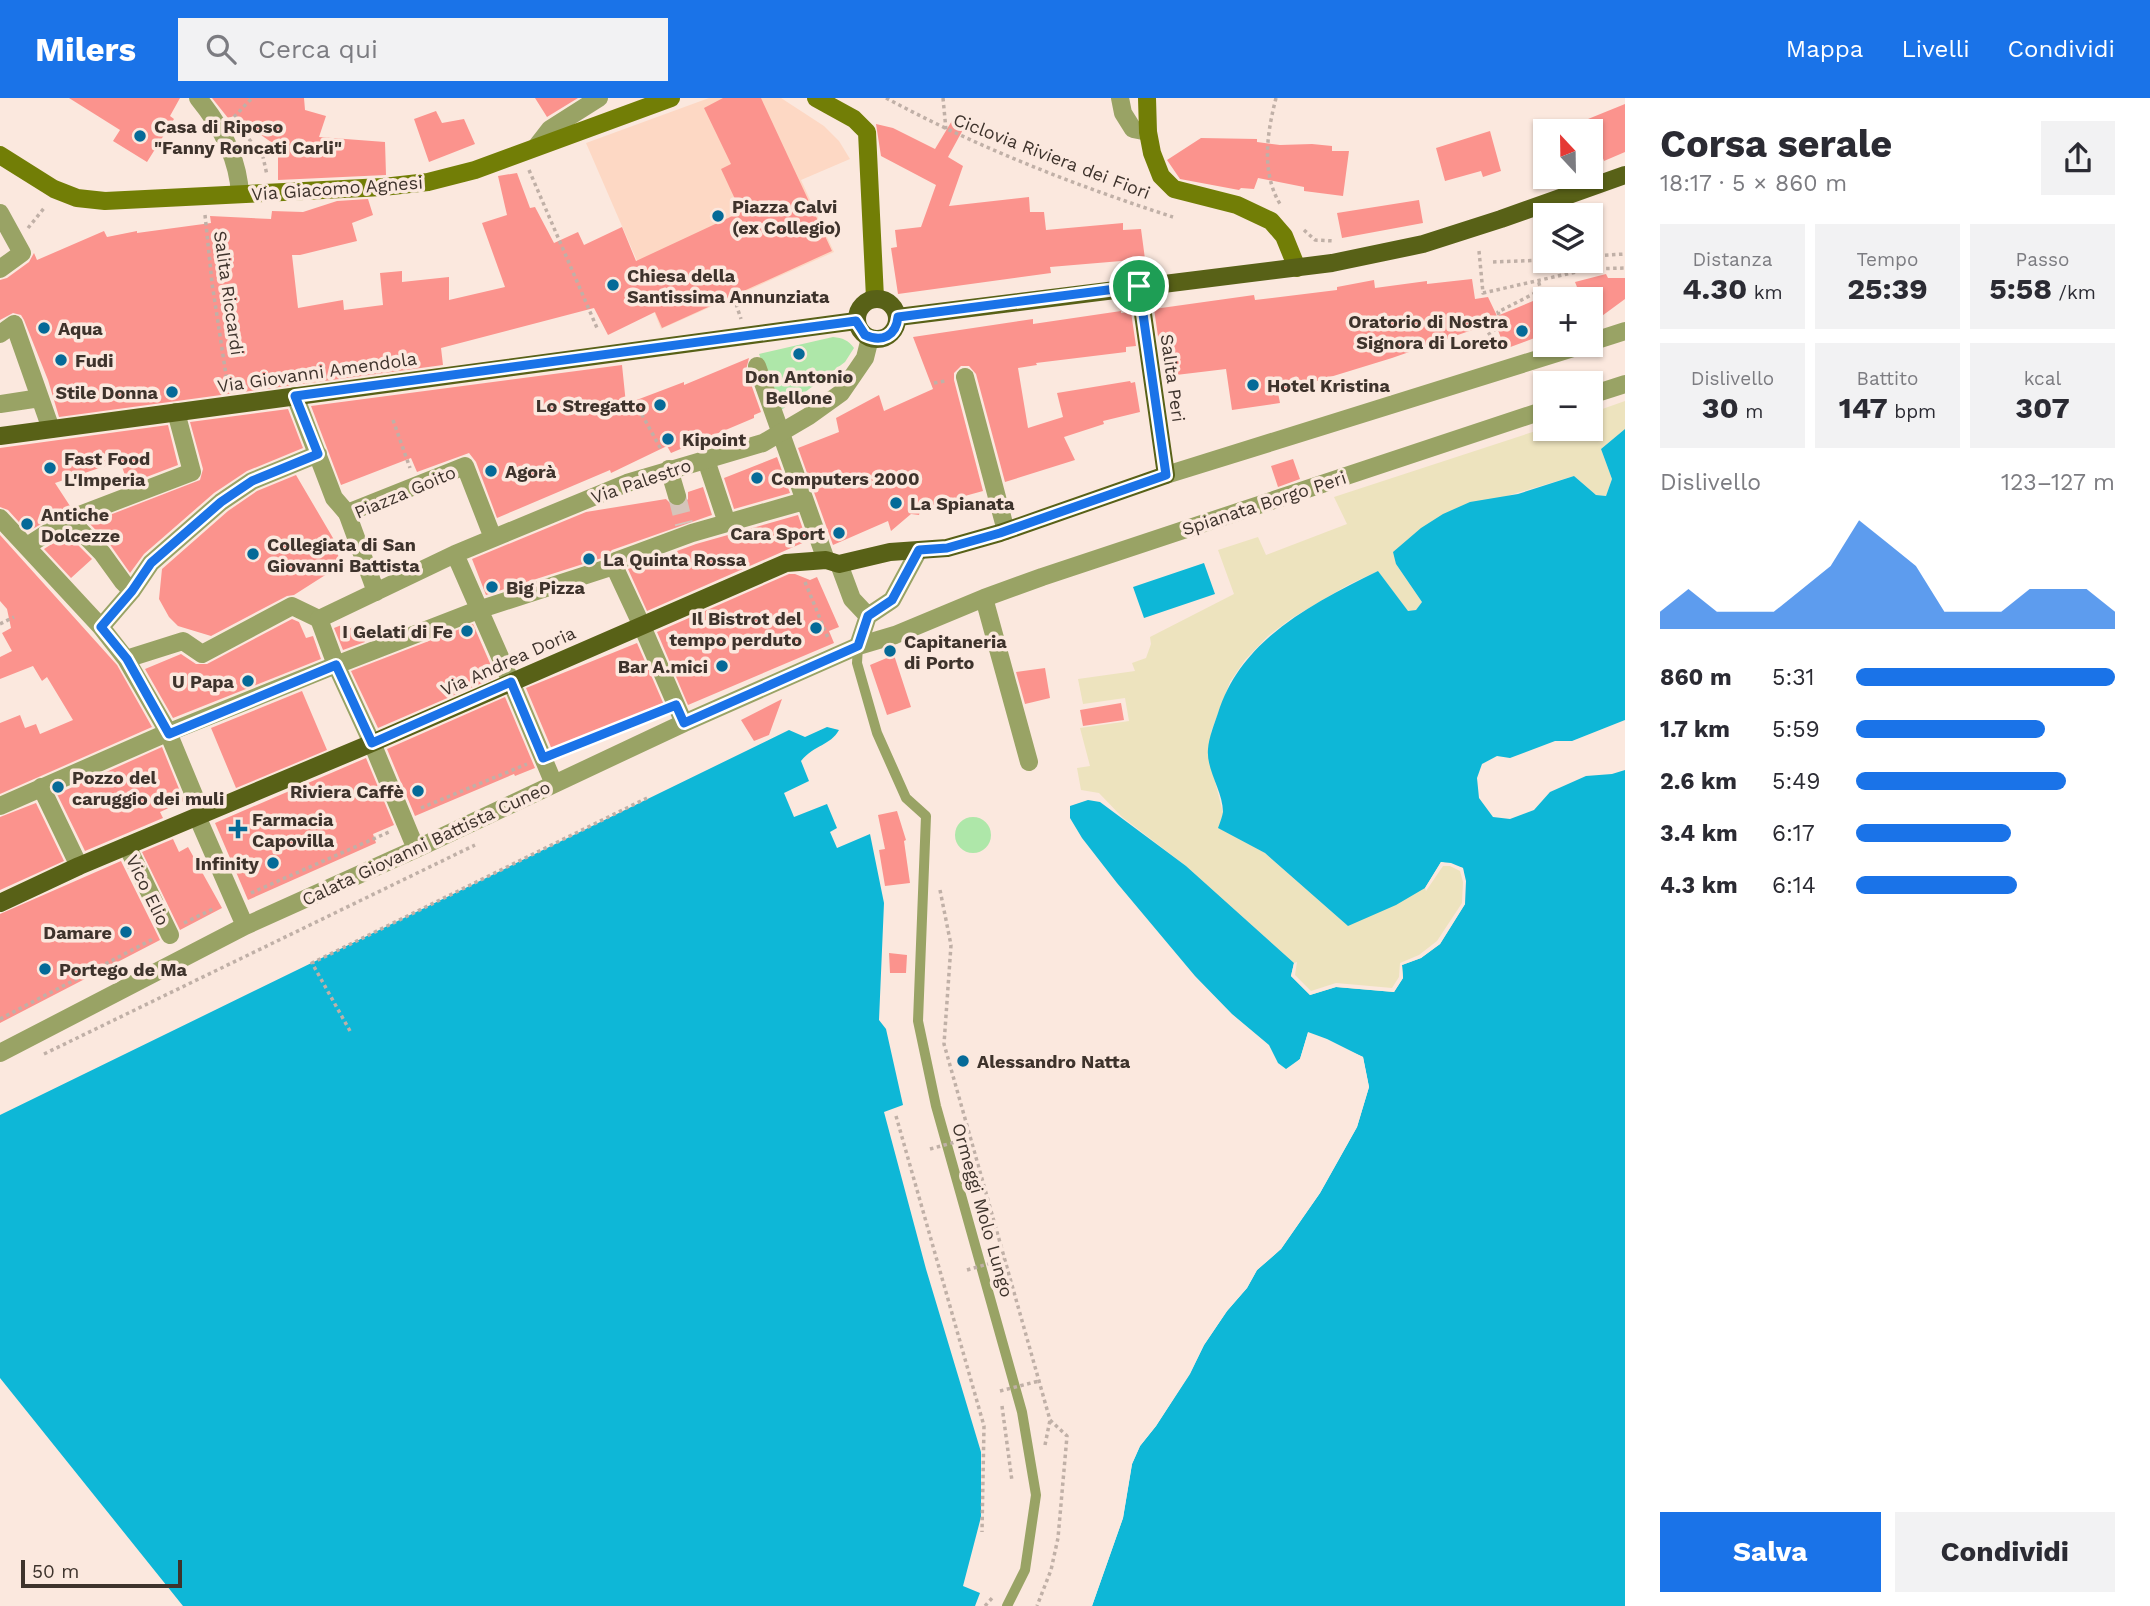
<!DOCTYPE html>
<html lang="it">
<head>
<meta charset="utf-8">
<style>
  body { margin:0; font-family:"Work Sans",sans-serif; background:#f2f2f3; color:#2b2b33; height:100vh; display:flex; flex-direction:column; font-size:26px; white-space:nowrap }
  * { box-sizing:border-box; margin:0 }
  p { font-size:23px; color:#7c7c81 }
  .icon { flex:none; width:38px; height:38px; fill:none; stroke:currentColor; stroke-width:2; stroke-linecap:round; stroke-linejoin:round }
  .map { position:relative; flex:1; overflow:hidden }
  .drawer { display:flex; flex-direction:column; background:#fff; width:525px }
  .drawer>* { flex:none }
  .needle { width:46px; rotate:338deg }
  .buttons { position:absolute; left:1533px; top:21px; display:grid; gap:14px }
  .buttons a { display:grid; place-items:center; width:70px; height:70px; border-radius:0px; background:#fff; box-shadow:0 2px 5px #0004; font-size:35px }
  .scale { position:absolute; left:21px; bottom:18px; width:161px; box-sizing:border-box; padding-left:7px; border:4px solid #3e332c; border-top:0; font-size:19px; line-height:24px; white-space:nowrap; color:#3e332c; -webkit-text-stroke:5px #fbe8de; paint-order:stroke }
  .pin { position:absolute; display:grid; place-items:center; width:60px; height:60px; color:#fff; margin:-30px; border:4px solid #fff; border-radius:50%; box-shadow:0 2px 7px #0007 }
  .round { display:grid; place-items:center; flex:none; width:74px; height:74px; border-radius:0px; background:#f2f2f3 }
  .headline { display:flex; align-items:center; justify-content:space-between; height:119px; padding:0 35px }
  h1 { font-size:38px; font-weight:700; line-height:52px }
  .figures { display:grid; grid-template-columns:repeat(3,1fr); gap:10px; height:119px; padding:7px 35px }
  .figures div { display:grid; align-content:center; border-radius:0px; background:#f2f2f3; text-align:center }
  .figures b { font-size:30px; font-weight:700 }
  .figures small { font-size:19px; font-weight:400 }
  .figures p { font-size:19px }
  .chart { height:196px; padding:14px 35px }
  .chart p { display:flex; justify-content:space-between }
  .chart svg { width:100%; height:126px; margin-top:7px; fill:#1a73e8; opacity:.7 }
  .button { display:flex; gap:14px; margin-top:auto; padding:14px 35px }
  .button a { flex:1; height:80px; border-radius:0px; background:#1a73e8; color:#fff; font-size:28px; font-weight:700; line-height:80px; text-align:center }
  .button a+a { background:#f2f2f3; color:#2b2b33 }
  ul { padding:0 35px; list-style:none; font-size:23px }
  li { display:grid; grid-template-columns:112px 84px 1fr; align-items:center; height:52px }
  li i { height:18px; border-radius:9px; background:#1a73e8 }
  header { display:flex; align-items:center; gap:42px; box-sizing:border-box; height:98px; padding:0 35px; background:#1a73e8; color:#fff }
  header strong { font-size:33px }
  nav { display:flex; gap:38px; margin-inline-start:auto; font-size:24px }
  .search { width:490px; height:63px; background:#f2f2f3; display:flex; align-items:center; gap:18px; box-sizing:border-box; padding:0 24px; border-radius:0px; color:#7c7c81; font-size:26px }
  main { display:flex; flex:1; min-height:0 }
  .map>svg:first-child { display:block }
</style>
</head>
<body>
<header>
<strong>Milers</strong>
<div class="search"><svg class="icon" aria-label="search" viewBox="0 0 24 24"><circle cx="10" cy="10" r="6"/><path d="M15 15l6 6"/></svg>Cerca qui</div>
<nav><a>Mappa</a><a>Livelli</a><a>Condividi</a></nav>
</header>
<main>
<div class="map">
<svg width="1625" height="1508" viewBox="0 0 1625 1508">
  <rect width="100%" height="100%" fill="#fbe8de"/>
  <!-- built -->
  <path fill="#fdd8c4" d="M709,0H781L824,28L839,43L850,61L801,82L834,154L661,231L644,188V179L586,45Z"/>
  <!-- green -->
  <path fill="#aee7a9" d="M833,239C843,240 848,242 854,250L845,264L780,313L759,256Z
    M955 737a18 18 0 1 1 36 0a18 18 0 1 1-36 0Z"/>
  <!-- sand -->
  <path fill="#ede3be" d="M1625,303V331L1601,351L1612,381L1606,398L1596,397L1574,378L1497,401L1396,466L1422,504L1416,512L1408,514L1378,473L1348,487L1292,520L1268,538L1245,562L1230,584L1211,634L1213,675L1223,715L1219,730L1265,755L1348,828L1441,764L1463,770L1465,806L1440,846L1403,880L1394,894L1310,897L1291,878L1294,865L1186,768L1122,719L1099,695L1081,692L1077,670L1090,668L1080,630L1129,623L1125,600L1083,606L1078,581L1135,573L1132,565L1146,560L1151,546L1150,539L1234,496L1218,452L1258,439L1266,457L1347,426L1334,399L1545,330L1591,331V315Z"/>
  <!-- water -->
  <path fill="#0eb7d7" d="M1625,331V1508H1092L1123,1420L1132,1366L1140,1348L1156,1328L1190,1276L1204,1247L1227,1213L1247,1190L1257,1172L1281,1151L1320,1095L1357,1029L1369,989L1363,959L1308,935L1300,961L1286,971L1278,965L1269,947L1232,916L1195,878L1117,785L1082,740L1070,720V708L1088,702L1100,704L1186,768L1294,865L1291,878L1310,897L1336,889L1394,894L1403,880L1402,867L1421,860L1440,846L1465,806L1463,770L1441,764L1425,790L1396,807L1348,828L1265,755L1218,730C1220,725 1222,719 1223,714C1223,693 1206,672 1208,651C1209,639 1214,627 1218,615C1242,540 1312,506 1378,473L1408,513L1416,512L1422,504L1396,466L1393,454L1421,430L1443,416L1470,404L1518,396L1574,378L1596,397L1606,398L1612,381L1601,351Z
    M1204,465L1215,496L1144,520L1133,489Z
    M827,629L839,632C830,648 815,646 801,663L809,683L784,695L794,719L827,706L837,730L830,734L837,750L870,736L884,805L879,922L886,931L903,1007L884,1014L926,1171L981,1354V1419L963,1488L980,1495L975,1508H183L0,1280V1017L789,632L805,639Z"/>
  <!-- pier -->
  <path fill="#fbe8de" d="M1625,622V672L1612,676L1586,678L1550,694L1534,712L1510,721L1493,719L1479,700L1477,680L1482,666L1497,658L1510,660L1555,643H1572Z
    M1441,764L1451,765L1463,770L1466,783L1465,806L1440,846L1421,860L1402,867L1403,880L1394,894L1336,889L1310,897L1291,878L1294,865L1297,864L1295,877L1311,893L1336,885L1392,890L1399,879L1400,865L1419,857L1437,843L1462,805L1463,784L1460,773L1450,768H1443L1426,793L1425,790Z
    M1308,934L1327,941L1363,959L1369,989L1357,1029L1320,1095L1281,1151L1257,1172L1247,1190L1227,1213L1204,1247L1190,1275L1156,1328L1140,1348L1132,1366L1123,1420L1092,1508H1088L1120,1419L1128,1365L1137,1346L1153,1326L1187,1274L1201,1245L1225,1211L1245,1188L1255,1170L1279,1149L1317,1093L1354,1028L1365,989L1360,962L1326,944L1310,939L1303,963L1285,975L1300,961Z"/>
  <!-- building -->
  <path fill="#fb938d" d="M69,0H180L170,18L174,21L147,64L113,43L120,32Z
    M212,0H304L305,12L326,18L319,39L385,44L386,77L278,82V49L234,18L228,20Z
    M535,0H578L547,19Z
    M723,0H761L832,153L662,230L655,214L608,237L594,210L441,250L443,267L59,319L48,282L24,222L21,217L13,215L0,222V182L7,180L29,164L34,155L37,162L104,133L107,139L137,133V135L211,125L210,118L271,121L272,113L303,114L337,103L368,101L373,117L352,125L357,143L300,157H292L298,210L343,202L344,212L383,207L380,175L402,173V184L449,179V202L505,189L482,125L507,117L498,78L517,75L530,110L535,109L554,145L578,134L584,147L622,129L636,163L741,114L721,71L731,66L704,10Z
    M1625,6V54L1604,63L1588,21Z
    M436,13L442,25L464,21L475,46L429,64L414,21Z
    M953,21L965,28L948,59L963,68L949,108L1029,99L1030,114H1044L1046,132L1123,125V132L1141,131L1145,161L1050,169L1051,175L898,196L891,150L897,149L895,132L921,129L936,87L881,58L876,26L893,30L935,51Z
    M1490,33L1501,73L1483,79L1481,73L1445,83L1436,50Z
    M1201,40L1257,41V44L1280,47L1312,46L1332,48V53H1349L1343,98L1304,93V89L1258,80L1254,91L1241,90L1239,92L1180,81L1167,62Z
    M1419,102L1423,125L1342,140L1337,115Z
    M1606,176L1608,180H1625V201L1591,226V196L1581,199L1575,184Z
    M1472,181L1475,201L1488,199L1497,218L1545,198V236L1505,251L1495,224L1392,260L1278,295L1280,305L1232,312L1226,271L1176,277L1171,249H1167V244L1159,245L1154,211L1254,197L1255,202L1337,192V189L1374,182L1375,190L1427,183V186Z
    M1121,213V215L1131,214L1136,248L1126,249V254L1036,265L1037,267L1018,270L1028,330L1063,319L1057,295L1130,283L1131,285L1135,284L1140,314L1103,323L1104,326L1064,339L1075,362L1005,384L976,276L969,268H961L954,275V282L983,393L921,410L919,417L911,416L891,433L888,423L833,447L798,350L839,334L836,320L879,297L884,313L933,291L913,239L1033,221V226Z
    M749,260L746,272L761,314L754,317V320L671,355L667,348L611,375L610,372L497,420L476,364L469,355L417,374L411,360L341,387L311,308L622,267L626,306L684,284V287Z
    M288,311L303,350L247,373L214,395L144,456L130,475L111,448L89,425L200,382L203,371L190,324Z
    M168,327L178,367L128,386L120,363L55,385L70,408L28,434L8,412L0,409V350Z
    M777,359L790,395L734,411L724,380Z
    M1293,361L1300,381L1278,389L1271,368Z
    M296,377L333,440L341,467L294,497L287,498L211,538L178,528L169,519L159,501L162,471L228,413L257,393Z
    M703,389L712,417L612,452L605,459L486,497L472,461L586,414L666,401L674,409H681L688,401V394Z
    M798,417L807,443L647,513L628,471L696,446Z
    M67,436L92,461L71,480L44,451Z
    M0,437L117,567L152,629L0,696V625L20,617L25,630L36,626L40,636L73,622L47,579L42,583L33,568L0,581V559L12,553L2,535L11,530L7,511L0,503Z
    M789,476H795L810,482L817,479L839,529L829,533L834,545L688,607L657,534Z
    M292,521L299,524L306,540L313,538L321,561L173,620L145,571L181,556L196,566H207Z
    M344,526L346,532L358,527L365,544L343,552L334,530Z
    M473,526L496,579L378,630L351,573Z
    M637,545L668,616L556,661L526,590Z
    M894,557L911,609L887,617L870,567Z
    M1045,570L1050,600L1025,606L1016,574Z
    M302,593L327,652L236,690L211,630Z
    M505,599L535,670L515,678L514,676L415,718L387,651Z
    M782,601L769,637L754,643L741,622Z
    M1121,605L1124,622L1083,628L1080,612Z
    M162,649L184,703L160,714L163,720L85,753L57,696Z
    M366,660L394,727L373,736L376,745L248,802L215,725Z
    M36,705L64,763L0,792V719Z
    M897,713L906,742L904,743L910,785L885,788L879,752L885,751L878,717Z
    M173,741L179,754L188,749L222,810L180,832L142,754Z
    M121,763L160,842L0,925V816Z
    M889,855L907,857L906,875H890Z"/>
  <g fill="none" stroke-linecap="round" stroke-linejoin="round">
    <!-- pedestrian-tunnel -->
    <path stroke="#d5c4ba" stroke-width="18" stroke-dasharray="18 9" stroke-linecap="butt" d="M677,398L684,426"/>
    <!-- path -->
    <path stroke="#c0b0a7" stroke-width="3.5" stroke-dasharray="3.5 3.5" stroke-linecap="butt" d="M886,0C977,49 1074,87 1173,119
      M943,0L946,32
      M1276,0C1267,35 1261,74 1280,106
      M234,19L252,0
      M249,41L263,59L267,77
      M529,72L597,230
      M205,117L212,185L228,290
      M28,130L45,109
      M1304,132L1315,142L1335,143
      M1479,153L1483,195L1589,171L1625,170
      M1591,158L1625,156
      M1493,164L1545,162
      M736,206L741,221
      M1499,217L1498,214L1541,192L1538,182
      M1488,237L1497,230
      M934,285L945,283
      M635,304L662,353
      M393,322L410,370
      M805,484L828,540
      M0,526L14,519
      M560,654L644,620
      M421,710L527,666
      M940,792L951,847L944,946L1050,1322L1067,1338L1058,1440L1051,1472L1037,1508
      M251,795L389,734
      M184,825L215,810
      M0,921L153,841
      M350,933L312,865L647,700
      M44,956L475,747
      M896,1018L984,1328L982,1434
      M1002,1308L1012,1383
      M1045,1347L1050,1322
      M985,1508L993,1499"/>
    <!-- service -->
    <path stroke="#99a365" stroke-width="10" d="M858,548L857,565L877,635L906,700L926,718L918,923L936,1008L1022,1314L1036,1397L1025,1472L1007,1508"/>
    <!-- pedestrian -->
    <path stroke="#99a365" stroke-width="18" d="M0,236L14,226L51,331
      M757,268L826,462
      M1591,297L1625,286
      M295,298L334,400L347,415
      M0,306L40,300
      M706,362L727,425
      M669,371L677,398
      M0,420L101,529L126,561L167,632L196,702
      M69,421L102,455L123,484L132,493
      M27,448L69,421L192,374L176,314
      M614,468L616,463L692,435L804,403
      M984,500L1029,664
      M642,528L684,625
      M101,529L132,493L151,465L221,404L252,383L318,356
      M126,561L183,543L202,556L292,508L319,521
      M511,584L554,686
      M372,645L416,751
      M41,689L79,768
      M0,708L162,637L336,567
      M200,725L245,828
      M127,748L170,837
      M0,955L245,828L416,751L684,625L858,548L895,537L984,500L1042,479L1545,312"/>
    <!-- minor -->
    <path stroke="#99a365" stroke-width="18" d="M198,0C221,28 238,59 240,96
      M1120,0L1123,15L1133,31L1148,34
      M536,49L550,31L599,0
      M0,115L22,155L0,171
      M1591,244L1625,233
      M965,279L1006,433
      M1166,377L1583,247
      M455,456L511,584
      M839,466L852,501L868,518
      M376,494L347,415L465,368L493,440
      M868,518L892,502L919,452
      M858,548L868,518
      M336,567L478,512L614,468L642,528
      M372,645L336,567L319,521L455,456L627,385L763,345L809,318L841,295L865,260L870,240"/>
    <!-- secondary -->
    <path stroke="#727e06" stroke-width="18" d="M816,0L854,21L867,34L875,200
      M1147,0L1148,34L1152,55L1161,78L1174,91L1237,107L1271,123L1284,138L1297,170
      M0,57L54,91L77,100L105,103L383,89L428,84L475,72L671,0"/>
    <!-- primary -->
    <path stroke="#586117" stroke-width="18" d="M857 221a20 20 0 1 1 40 0a20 20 0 1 1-40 0Z
      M898,219L1332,165L1423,146L1501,121L1625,77
      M0,338L856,223
      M0,805L79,768L372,645L786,465L826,462L839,466L890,454L947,450L1000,435L1166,377L1139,188"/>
    <!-- path-bridge -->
    <path stroke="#c0b0a7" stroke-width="3.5" stroke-dasharray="3.5 3.5" stroke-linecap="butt" d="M930,1051L970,1040
      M967,1172L1005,1161
      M1000,1293L1039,1283"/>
  </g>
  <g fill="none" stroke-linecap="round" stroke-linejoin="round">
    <defs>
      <path id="route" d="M1139,188L1166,377L1000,435L947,450L919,452L892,502L868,518L858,548L684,625L676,607L543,660L511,584L372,645L336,567L169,636L127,561L101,529L132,493L151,465L221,404L252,383L318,356L295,298L856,223L865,237C882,245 896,238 898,219Z"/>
    </defs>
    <!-- route casing -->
    <use href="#route" stroke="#fff" stroke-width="14"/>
    <!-- route -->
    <use href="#route" stroke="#1a73e8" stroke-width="9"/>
  </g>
  <!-- markers -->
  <g fill="#056a98" stroke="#fbe8de" stroke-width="2.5">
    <circle cx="140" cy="38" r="7"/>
    <circle cx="718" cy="118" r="7"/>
    <circle cx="613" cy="187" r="7"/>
    <circle cx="44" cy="230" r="7"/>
    <circle cx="1522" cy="233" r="7"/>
    <circle cx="799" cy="256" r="7"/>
    <circle cx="61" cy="262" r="7"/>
    <circle cx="1253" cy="287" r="7"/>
    <circle cx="172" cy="294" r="7"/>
    <circle cx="660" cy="307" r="7"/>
    <circle cx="668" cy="341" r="7"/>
    <circle cx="50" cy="370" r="7"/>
    <circle cx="491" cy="373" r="7"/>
    <circle cx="757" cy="380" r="7"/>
    <circle cx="896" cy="405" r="7"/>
    <circle cx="27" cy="426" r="7"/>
    <circle cx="839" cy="435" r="7"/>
    <circle cx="253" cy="456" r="7"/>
    <circle cx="589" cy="461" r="7"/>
    <circle cx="492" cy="489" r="7"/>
    <circle cx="816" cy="530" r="7"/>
    <circle cx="467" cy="533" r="7"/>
    <circle cx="890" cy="553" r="7"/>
    <circle cx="722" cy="568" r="7"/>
    <circle cx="248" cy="583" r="7"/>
    <circle cx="58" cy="689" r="7"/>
    <circle cx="418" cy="693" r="7"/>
    <path d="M234.5 720.5h7v7h7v7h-7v7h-7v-7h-7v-7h7z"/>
    <circle cx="273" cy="765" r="7"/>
    <circle cx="126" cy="834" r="7"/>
    <circle cx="45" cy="871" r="7"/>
    <circle cx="963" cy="963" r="7"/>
  </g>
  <g text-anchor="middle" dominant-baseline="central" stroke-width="7" stroke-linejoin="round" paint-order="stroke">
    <!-- poi labels -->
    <g font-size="18" font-weight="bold" fill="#3e332c" stroke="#fbe8de" text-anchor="start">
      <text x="154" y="28">Casa di Riposo<tspan x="154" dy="21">"Fanny Roncati Carli"</tspan></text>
      <text x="732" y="108">Piazza Calvi<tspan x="732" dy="21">(ex Collegio)</tspan></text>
      <text x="627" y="177">Chiesa della<tspan x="627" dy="21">Santissima Annunziata</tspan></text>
      <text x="1508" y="223" text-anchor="end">Oratorio di Nostra<tspan x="1508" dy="21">Signora di Loreto</tspan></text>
      <text x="58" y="230">Aqua</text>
      <text x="75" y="262">Fudi</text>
      <text x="799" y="278" text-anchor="middle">Don Antonio<tspan x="799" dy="21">Bellone</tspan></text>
      <text x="1267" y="287">Hotel Kristina</text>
      <text x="158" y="294" text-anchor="end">Stile Donna</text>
      <text x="646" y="307" text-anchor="end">Lo Stregatto</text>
      <text x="682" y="341">Kipoint</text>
      <text x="64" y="360">Fast Food<tspan x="64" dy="21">L'Imperia</tspan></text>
      <text x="505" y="373">Agorà</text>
      <text x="771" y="380">Computers 2000</text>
      <text x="910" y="405">La Spianata</text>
      <text x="41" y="416">Antiche<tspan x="41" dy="21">Dolcezze</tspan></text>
      <text x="825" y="435" text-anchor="end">Cara Sport</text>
      <text x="267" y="446">Collegiata di San<tspan x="267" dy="21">Giovanni Battista</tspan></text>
      <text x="603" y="461">La Quinta Rossa</text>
      <text x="506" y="489">Big Pizza</text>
      <text x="802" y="520" text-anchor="end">Il Bistrot del<tspan x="802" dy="21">tempo perduto</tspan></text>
      <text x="453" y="533" text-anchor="end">I Gelati di Fe</text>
      <text x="904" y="543">Capitaneria<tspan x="904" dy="21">di Porto</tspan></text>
      <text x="708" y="568" text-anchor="end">Bar A.mici</text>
      <text x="234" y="583" text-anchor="end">U Papa</text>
      <text x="72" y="679">Pozzo del<tspan x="72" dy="21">caruggio dei muli</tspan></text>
      <text x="404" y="693" text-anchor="end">Riviera Caffè</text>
      <text x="252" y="721">Farmacia<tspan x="252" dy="21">Capovilla</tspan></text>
      <text x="259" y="765" text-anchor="end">Infinity</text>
      <text x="112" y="834" text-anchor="end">Damare</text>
      <text x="59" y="871">Portego de Ma</text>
      <text x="977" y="963">Alessandro Natta</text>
    </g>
    <!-- street labels -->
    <g font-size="18" fill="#3e332c" stroke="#fbe8de">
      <text transform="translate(1052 58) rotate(21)">Ciclovia Riviera dei Fiori</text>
      <text transform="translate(337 90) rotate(-4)">Via Giacomo Agnesi</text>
      <text transform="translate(229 195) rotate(82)">Salita Riccardi</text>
      <text transform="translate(317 274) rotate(-8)">Via Giovanni Amendola</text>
      <text transform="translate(1173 280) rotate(82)">Salita Peri</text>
      <text transform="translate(641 383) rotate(-19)">Via Palestro</text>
      <text transform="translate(405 394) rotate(-23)">Piazza Goito</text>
      <text transform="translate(1264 405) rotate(-18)">Spianata Borgo Peri</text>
      <text transform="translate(508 563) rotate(-24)">Via Andrea Doria</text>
      <text transform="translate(426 745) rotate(-25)">Calata Giovanni Battista Cuneo</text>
      <text transform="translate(148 792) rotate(64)">Vico Elio</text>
      <text transform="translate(983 1112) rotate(74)">Ormeggi Molo Lungo</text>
    </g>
  </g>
</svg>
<div class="buttons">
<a><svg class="needle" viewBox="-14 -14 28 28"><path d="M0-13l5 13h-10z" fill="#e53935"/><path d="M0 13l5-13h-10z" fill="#7c7c81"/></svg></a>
<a><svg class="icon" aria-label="layers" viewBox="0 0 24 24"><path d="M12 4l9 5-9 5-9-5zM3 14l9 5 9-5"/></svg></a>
<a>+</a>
<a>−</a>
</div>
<div class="scale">50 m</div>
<div class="pin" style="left:1139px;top:188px;background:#1e9e55"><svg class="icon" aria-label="arrive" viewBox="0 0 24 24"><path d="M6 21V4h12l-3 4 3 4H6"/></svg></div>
</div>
<section class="drawer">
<div class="headline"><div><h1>Corsa serale</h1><p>18:17 · 5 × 860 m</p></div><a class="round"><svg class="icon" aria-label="share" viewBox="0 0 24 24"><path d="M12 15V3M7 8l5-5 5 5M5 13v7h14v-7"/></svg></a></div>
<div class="figures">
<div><p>Distanza</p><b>4.30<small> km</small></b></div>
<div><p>Tempo</p><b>25:39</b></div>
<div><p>Passo</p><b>5:58<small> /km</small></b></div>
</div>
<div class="figures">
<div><p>Dislivello</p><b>30<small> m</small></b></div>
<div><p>Battito</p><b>147<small> bpm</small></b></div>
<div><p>kcal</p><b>307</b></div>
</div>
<div class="chart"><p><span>Dislivello</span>123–127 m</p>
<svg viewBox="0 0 160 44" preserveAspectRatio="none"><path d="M0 44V38L10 30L20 38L30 38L40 38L50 30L60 22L70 6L80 14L90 22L100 38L110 38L120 38L130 30L140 30L150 30L160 38V44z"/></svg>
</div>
<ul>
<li><b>860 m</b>5:31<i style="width:100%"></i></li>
<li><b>1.7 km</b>5:59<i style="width:73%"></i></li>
<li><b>2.6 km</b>5:49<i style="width:81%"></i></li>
<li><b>3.4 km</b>6:17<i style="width:60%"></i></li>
<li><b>4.3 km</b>6:14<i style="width:62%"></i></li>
</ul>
<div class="button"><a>Salva</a><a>Condividi</a></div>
</section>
</main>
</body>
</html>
